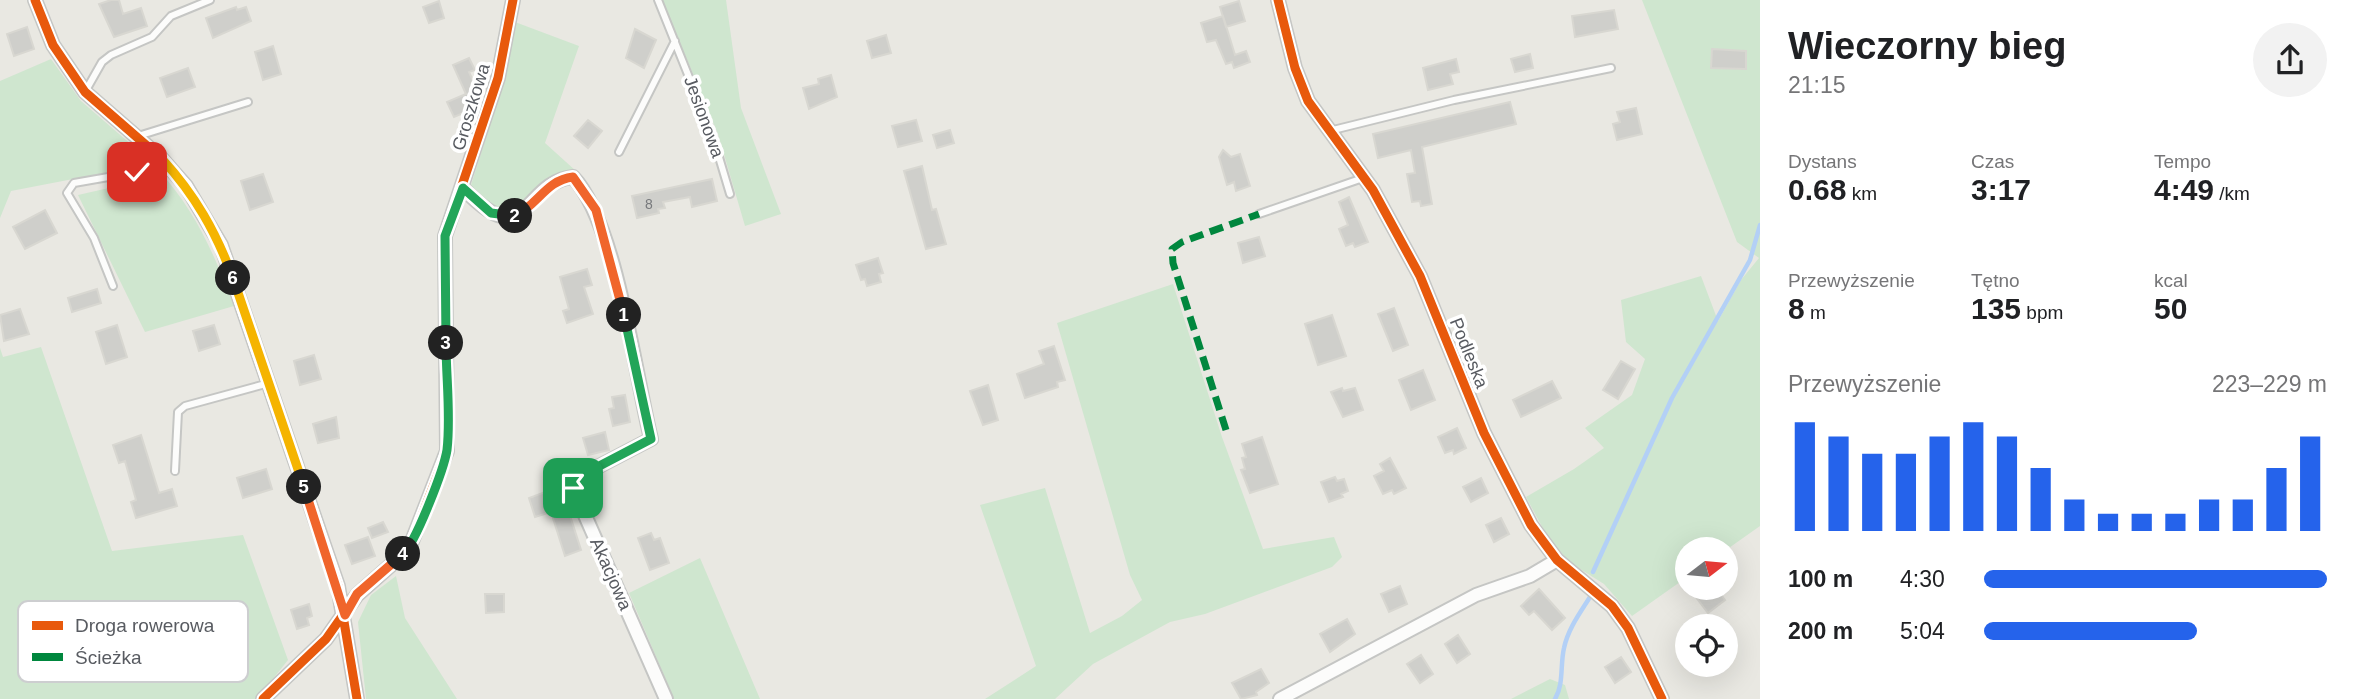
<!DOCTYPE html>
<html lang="pl">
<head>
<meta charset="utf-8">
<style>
  body { margin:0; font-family:Arial,sans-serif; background:#f2f2f2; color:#202124; height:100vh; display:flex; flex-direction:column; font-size:26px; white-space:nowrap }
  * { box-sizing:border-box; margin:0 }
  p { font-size:23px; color:#757577 }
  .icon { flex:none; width:38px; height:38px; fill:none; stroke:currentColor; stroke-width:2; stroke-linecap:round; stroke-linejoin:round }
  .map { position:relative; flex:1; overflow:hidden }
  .drawer { display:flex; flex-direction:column; background:#fff; width:595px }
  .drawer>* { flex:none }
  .needle { width:46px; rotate:74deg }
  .controls { position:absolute; left:1675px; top:537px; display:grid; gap:14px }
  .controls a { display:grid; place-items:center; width:63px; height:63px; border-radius:50%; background:#fff; box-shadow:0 7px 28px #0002; font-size:35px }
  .pin { position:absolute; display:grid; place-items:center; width:60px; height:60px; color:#fff; margin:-30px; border-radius:14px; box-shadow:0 4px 10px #0006 }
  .km { position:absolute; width:35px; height:35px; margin:-18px; border-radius:50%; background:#222; color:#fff; font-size:19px; line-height:35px; text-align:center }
  .round { display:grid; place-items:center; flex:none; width:74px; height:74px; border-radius:37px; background:#f2f2f2 }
  .head { display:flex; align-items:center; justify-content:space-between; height:119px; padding:0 28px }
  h1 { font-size:38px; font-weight:700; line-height:52px }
  .figures { display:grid; grid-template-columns:repeat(3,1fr); gap:10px; height:119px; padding:7px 28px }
  .figures div { display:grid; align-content:center }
  .figures b { font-size:30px; font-weight:700 }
  .figures small { font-size:19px; font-weight:400 }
  .figures p { font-size:19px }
  .chart { height:196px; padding:14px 28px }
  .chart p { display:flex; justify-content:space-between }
  .chart svg { width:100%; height:126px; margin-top:7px; stroke:#2563eb; stroke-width:6 }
  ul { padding:0 28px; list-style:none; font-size:23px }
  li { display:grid; grid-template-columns:112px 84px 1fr; align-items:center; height:52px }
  li i { height:18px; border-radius:9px; background:#2563eb }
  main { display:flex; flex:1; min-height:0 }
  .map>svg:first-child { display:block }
</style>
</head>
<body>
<main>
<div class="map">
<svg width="1760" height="699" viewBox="0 0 1760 699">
  <rect width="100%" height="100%" fill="#e9e8e2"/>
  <!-- green -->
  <path fill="#cfe6cf" d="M662,0H726L741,108L781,214L745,226L718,134Z
    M1642,0H1760V526L1726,550H1687V577L1632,616L1604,584L1569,562L1546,534L1526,497L1574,469L1604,448L1585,428L1632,395L1645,359L1626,342L1621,300L1701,276L1718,321L1741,280L1759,258L1737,242Z
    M515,22L579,46L545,143L576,171L556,175L512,212L494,207L471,185L504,81Z
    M51,59L81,101L148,159L130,168L11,191L0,218V81Z
    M158,170C195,209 215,256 234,306L145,332L78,195L135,182Z
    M1173,284L1222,437L1263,549L1334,537L1342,557L1332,567L1205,614L1170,622L1093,664L1055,699H985L1036,666L980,505L1045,488L1090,633L1122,616L1142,600L1130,575L1057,323Z
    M41,347L112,551L243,535L288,660L257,699H0V348L3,357Z
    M700,558L760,699H674L629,593Z
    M396,576L405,618L457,699H366L358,622L371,595Z
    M1550,679L1565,685L1569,699H1511Z"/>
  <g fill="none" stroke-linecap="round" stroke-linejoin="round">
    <!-- stream -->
    <path stroke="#b3d0f6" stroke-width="4.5" d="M1593,572L1672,398L1750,260L1760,225
      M1555,699C1564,684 1560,665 1564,648C1568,629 1580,613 1590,597"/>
  </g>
  <!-- building -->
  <path fill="#cfcfcb" stroke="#d8d7d1" stroke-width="2" d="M111,0H119L123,14L141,8L147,26L114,37L99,4Z
    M439,1L444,18L429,23L423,7Z
    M1239,1L1245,21L1226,27L1220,7Z
    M236,7L237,10L246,7L251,21L213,38L206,18Z
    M1614,10L1618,29L1575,37L1572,16Z
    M1223,16L1235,55L1246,51L1250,62L1234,68L1232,62L1226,64L1216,40L1207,42L1201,23Z
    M27,27L34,49L14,56L7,34Z
    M635,29L656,40L644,68L626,58Z
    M886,35L891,53L872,58L867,41Z
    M273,46L281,74L263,80L255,52Z
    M1712,49L1746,51V69L1711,68Z
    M1530,54L1533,68L1515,72L1511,59Z
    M469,58L475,70L469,72L482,100L480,106L454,117L447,102L466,94L453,65Z
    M1456,59L1459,72L1450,74L1453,84L1428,90L1423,68Z
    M188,68L195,87L167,97L160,78Z
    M831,75L837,97L809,109L803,88L819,84L818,79Z
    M1510,102L1516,124L1422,147L1432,204L1421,206L1420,201L1412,202L1407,174L1415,173L1411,150L1378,158L1373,134Z
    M1636,108L1642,134L1617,140L1613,124L1620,122L1617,112Z
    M588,120L602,131L588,148L574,136Z
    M916,120L922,141L898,147L892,126Z
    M950,130L954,143L937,148L933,135Z
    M1223,150L1231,157L1240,154L1250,186L1236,191L1234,182L1227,185L1219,157Z
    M922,166L932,210L936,209L946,244L926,249L904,171Z
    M263,174L273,202L250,210L241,181Z
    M712,179L717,201L692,207L690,197L663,202L665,208L658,209L659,213L637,218L632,196Z
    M1349,197L1368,242L1355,247L1353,243L1346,246L1339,229L1348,225L1339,202Z
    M45,210L57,233L25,249L13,227Z
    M1259,237L1265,256L1243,263L1238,243Z
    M878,258L883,273L879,274L881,282L867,286L865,279L861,280L856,265Z
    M587,269L592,285L584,287L593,314L567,323L563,311L569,309L560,277Z
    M97,289L101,303L72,312L68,298Z
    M1394,308L1408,345L1393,351L1378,314Z
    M20,309L29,334L4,341L0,315Z
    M1332,315L1346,356L1318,365L1305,324Z
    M117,325L127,357L106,364L96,332Z
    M214,325L220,344L199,351L193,331Z
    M1054,346L1065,380L1057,382L1058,387L1025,398L1017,374L1044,364L1039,351Z
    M314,355L321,379L300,385L294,361Z
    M1621,361L1635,369L1618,399L1603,390Z
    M1423,370L1435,400L1411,410L1399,380Z
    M1552,381L1561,398L1521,417L1513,400Z
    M988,385L998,420L983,425L970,391Z
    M1342,388L1343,391L1355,388L1363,410L1343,417L1331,392Z
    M625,395L630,422L613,426L609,409L614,408L612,397Z
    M336,417L339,438L318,443L313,424Z
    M1457,428L1466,448L1454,454L1453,450L1445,453L1438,437Z
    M605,432L609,450L588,455L583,438Z
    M141,435L159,493L172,489L177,506L136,518L131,502L136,500L125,461L119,463L113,445Z
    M1262,437L1278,484L1250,493L1241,470L1245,469L1242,458L1246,457L1242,444Z
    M1390,458L1406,488L1394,494L1392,490L1383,494L1374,476L1384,471L1380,464Z
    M266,469L272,489L243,498L237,478Z
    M1335,477L1337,481L1344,479L1348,491L1341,494L1343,497L1329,502L1321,482Z
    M1481,478L1488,493L1471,502L1463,487Z
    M553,489L560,508L567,506L581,550L565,556L551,512L535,517L529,498Z
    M1501,518L1509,534L1494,542L1486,525Z
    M383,522L388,532L372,538L368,528Z
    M651,533L654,540L660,538L669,563L650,570L638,538Z
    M368,537L375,556L352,564L345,545Z
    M1400,586L1407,604L1389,612L1381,594Z
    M1705,588H1716L1725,600L1708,613L1695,596Z
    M1539,589L1565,618L1552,630L1534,611L1529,615L1521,606Z
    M485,594H504V612L486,613Z
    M309,604L312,616L307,618L309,625L297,629L291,610Z
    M1347,619L1355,634L1330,652L1320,634Z
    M1458,635L1470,654L1457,663L1445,644Z
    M1421,655L1433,674L1420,683L1407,664Z
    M1621,657L1631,672L1615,683L1605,667Z
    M1261,669L1269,683L1256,692L1257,695L1241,699L1232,683Z"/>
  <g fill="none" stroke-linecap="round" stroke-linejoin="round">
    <defs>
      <path id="service" d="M658,0L713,137L730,194
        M85,92L102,62L111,55L152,37L171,16L210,0
        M1329,131L1454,100L1611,68
        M138,136L248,102
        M619,152L675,41
        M1259,214L1363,178
        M113,286L94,238L67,193L74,183L137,172L162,159
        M175,471L178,412L185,406L269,383"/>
      <path id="minor" d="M35,0L53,45L85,92L162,159L186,186L221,245L338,586L357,699
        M1278,0L1295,68L1308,101L1373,190L1420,276L1484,433L1531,525L1557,560L1612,606L1628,628L1662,699
        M463,188C528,257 522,182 573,177C616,222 635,374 651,439L584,474L573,488L666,699
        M263,699L326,639L357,595L409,549L447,451L445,236L498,78L513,0
        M1280,699L1476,595L1530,576L1557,560"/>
    </defs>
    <!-- service casing -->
    <use href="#service" stroke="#c5c6c4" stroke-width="10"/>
    <!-- minor casing -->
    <use href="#minor" stroke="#c5c6c4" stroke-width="16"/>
    <!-- service -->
    <use href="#service" stroke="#fcfcfb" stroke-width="6"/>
    <!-- minor -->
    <use href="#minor" stroke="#fcfcfb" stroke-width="12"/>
    <!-- quiet -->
    <path stroke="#00873e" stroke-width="7" stroke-dasharray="14 7" stroke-linecap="butt" d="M1226,430L1173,263L1172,249L1182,242L1259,214"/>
    <defs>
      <path id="cycleway" d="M35,0L53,45L85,92L162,159L186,186L221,245L338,586L357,699
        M1278,0L1295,68L1308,101L1373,190L1420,276L1484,433L1531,525L1557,560L1612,606L1628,628L1662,699
        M263,699L326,639L357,595L409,549L447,451L445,236L498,78L513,0"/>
    </defs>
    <!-- cycleway casing -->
    <use href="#cycleway" stroke="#fff" stroke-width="13"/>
    <!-- cycleway -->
    <use href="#cycleway" stroke="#e8590c" stroke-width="9"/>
  </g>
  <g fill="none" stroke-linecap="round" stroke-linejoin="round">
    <defs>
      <path id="split-1" d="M573,488L584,474L651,439L624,315"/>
      <path id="split-2" d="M515,216C538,205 546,180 573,177L596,210L624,315"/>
      <path id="split-3" d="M446,343L445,236L463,188L491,213L515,216"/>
      <path id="split-4" d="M403,554C416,542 444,469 447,450C451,416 446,377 446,343"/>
      <path id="split-5" d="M304,487L345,615L357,594L403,554"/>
      <path id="split-6" d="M233,278L304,487"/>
      <path id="split-7" d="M137,172L162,159C195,195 216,232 233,278"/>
    </defs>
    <!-- split-1 casing -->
    <use href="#split-1" stroke="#fff" stroke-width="14"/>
    <!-- split-2 casing -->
    <use href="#split-2" stroke="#fff" stroke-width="14"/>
    <!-- split-3 casing -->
    <use href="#split-3" stroke="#fff" stroke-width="14"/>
    <!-- split-4 casing -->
    <use href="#split-4" stroke="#fff" stroke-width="14"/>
    <!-- split-5 casing -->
    <use href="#split-5" stroke="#fff" stroke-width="14"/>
    <!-- split-6 casing -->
    <use href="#split-6" stroke="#fff" stroke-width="14"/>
    <!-- split-7 casing -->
    <use href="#split-7" stroke="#fff" stroke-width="14"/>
    <!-- split-1 -->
    <use href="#split-1" stroke="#22a559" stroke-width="9"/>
    <!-- split-2 -->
    <use href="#split-2" stroke="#f0652b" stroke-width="9"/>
    <!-- split-3 -->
    <use href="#split-3" stroke="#22a559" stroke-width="9"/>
    <!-- split-4 -->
    <use href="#split-4" stroke="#22a559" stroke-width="9"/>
    <!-- split-5 -->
    <use href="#split-5" stroke="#f0652b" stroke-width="9"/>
    <!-- split-6 -->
    <use href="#split-6" stroke="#f5b400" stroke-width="9"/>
    <!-- split-7 -->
    <use href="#split-7" stroke="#f5b400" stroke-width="9"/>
  </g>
  <g text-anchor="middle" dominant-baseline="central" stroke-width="7" stroke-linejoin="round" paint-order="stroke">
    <!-- number labels -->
    <g font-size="14" fill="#77797c">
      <text x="649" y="204">8</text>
    </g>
    <!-- street labels -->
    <g font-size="18" fill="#585b61" stroke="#fff">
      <text transform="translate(471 107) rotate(-73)">Groszkowa</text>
      <text transform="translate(704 117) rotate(70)">Jesionowa</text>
      <text transform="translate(1469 353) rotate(68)">Podleska</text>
      <text transform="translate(611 574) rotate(66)">Akacjowa</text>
    </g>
  </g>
  <!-- legend -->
  <rect x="18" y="601" width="230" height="81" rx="10" fill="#fff" stroke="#cdced0" stroke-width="2"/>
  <rect x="32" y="621" width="31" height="9" fill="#e8590c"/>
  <rect x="32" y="653" width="31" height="8" fill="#00873e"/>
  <g font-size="19" fill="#585b61">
    <text x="75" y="632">Droga rowerowa</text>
    <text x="75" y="664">Ścieżka</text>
  </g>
</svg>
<div class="controls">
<a><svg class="needle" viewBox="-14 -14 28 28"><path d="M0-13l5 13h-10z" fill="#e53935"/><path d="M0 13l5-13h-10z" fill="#757577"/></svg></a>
<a><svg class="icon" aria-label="locate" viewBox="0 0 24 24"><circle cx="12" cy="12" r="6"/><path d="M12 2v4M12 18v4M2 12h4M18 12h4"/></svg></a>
</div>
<div class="pin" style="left:573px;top:488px;background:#1e9e55"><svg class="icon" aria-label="arrive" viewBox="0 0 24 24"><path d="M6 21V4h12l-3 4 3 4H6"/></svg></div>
<div class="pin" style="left:137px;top:172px;background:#d93025"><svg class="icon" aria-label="check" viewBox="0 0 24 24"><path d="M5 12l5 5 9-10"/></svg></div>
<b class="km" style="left:624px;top:315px">1</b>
<b class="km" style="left:515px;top:216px">2</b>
<b class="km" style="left:446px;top:343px">3</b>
<b class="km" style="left:403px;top:554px">4</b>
<b class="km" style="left:304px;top:487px">5</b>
<b class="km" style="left:233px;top:278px">6</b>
</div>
<section class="drawer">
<div class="head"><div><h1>Wieczorny bieg</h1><p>21:15</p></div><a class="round"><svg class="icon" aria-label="share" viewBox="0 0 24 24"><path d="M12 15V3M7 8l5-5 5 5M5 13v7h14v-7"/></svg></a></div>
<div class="figures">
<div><p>Dystans</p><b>0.68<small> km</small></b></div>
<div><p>Czas</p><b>3:17</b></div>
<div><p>Tempo</p><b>4:49<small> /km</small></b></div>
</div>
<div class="figures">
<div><p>Przewyższenie</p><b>8<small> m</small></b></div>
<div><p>Tętno</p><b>135<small> bpm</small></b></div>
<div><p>kcal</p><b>50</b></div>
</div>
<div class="chart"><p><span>Przewyższenie</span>223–229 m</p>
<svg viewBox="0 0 160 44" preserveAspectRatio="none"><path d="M5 44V6M15 44V11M25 44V17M35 44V17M45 44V11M55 44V6M65 44V11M75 44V22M85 44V33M95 44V38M105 44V38M115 44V38M125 44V33M135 44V33M145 44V22M155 44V11"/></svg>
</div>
<ul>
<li><b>100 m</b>4:30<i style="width:100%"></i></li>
<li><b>200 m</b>5:04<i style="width:62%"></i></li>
</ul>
</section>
</main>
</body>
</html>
